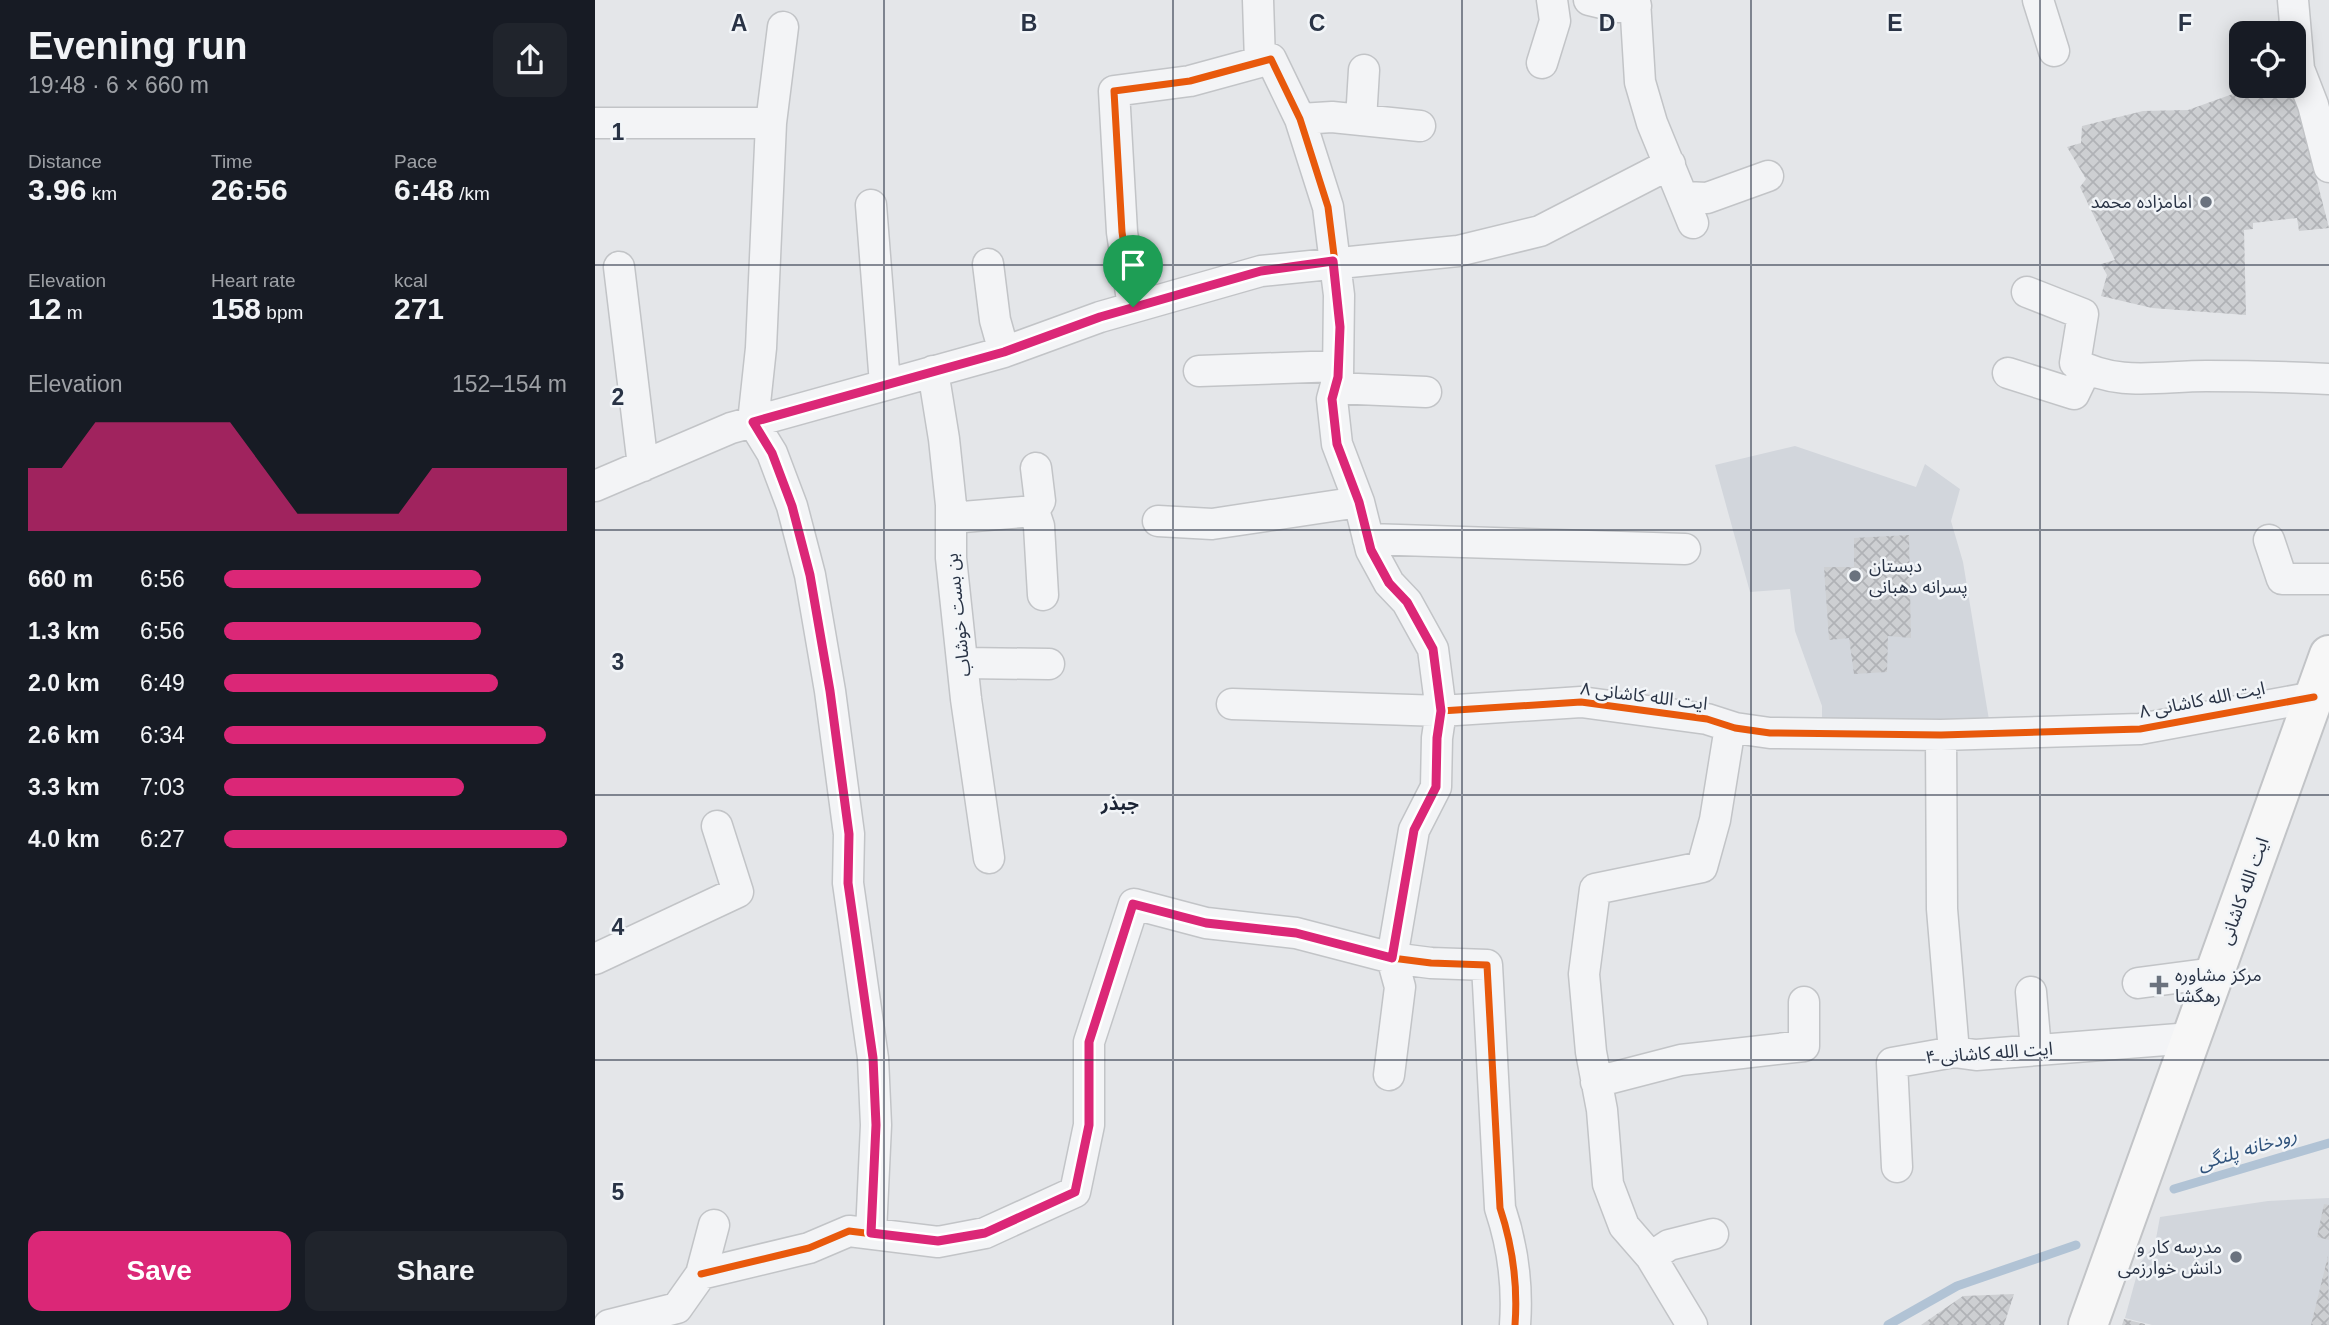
<!DOCTYPE html>
<html lang="en">
<head>
<meta charset="utf-8">
<style>
  body { margin:0; font-family:Helvetica,"Noto Sans Arabic",sans-serif; background:#20242c; color:#f1f3f6; height:100vh; display:flex; flex-direction:column; font-size:26px; white-space:nowrap }
  * { box-sizing:border-box; margin:0 }
  p { font-size:23px; color:#9ea1a6 }
  .icon { flex:none; width:38px; height:38px; fill:none; stroke:currentColor; stroke-width:2; stroke-linecap:round; stroke-linejoin:round }
  .map { position:relative; flex:1; overflow:hidden }
  .panel { display:flex; flex-direction:column; background:#171b24; width:595px }
  .panel>* { flex:none }
  .tools { position:absolute; left:1634px; top:21px; display:grid; gap:14px }
  .tools a { display:grid; place-items:center; width:77px; height:77px; border-radius:14px; background:#171b24; box-shadow:0 4px 18px #0003; font-size:35px }
  .pin { position:absolute; display:grid; place-items:center; width:60px; height:60px; color:#fff; margin:-72px -30px; border-radius:50% 50% 50% 0; rotate:-45deg; box-shadow:0 0 7px #0007 }
  .pin .icon { rotate:45deg }
  .round { display:grid; place-items:center; flex:none; width:74px; height:74px; border-radius:14px; background:#20242c }
  .summary { display:flex; align-items:center; justify-content:space-between; height:119px; padding:0 28px }
  h1 { font-size:38px; font-weight:700; line-height:52px }
  .metrics { display:grid; grid-template-columns:repeat(3,1fr); gap:10px; height:119px; padding:7px 28px }
  .metrics div { display:grid; align-content:center }
  .metrics b { font-size:30px; font-weight:700 }
  .metrics small { font-size:19px; font-weight:400 }
  .metrics p { font-size:19px }
  .chart { height:196px; padding:14px 28px }
  .chart p { display:flex; justify-content:space-between }
  .chart svg { width:100%; height:126px; margin-top:7px; fill:#db2777; opacity:.7 }
  .action { display:flex; gap:14px; margin-top:auto; padding:14px 28px }
  .action a { flex:1; height:80px; border-radius:14px; background:#db2777; color:#fff; font-size:28px; font-weight:700; line-height:80px; text-align:center }
  .action a+a { background:#20242c; color:#f1f3f6 }
  ul { padding:0 28px; list-style:none; font-size:23px }
  li { display:grid; grid-template-columns:112px 84px 1fr; align-items:center; height:52px }
  li i { height:18px; border-radius:9px; background:#db2777 }
  main { display:flex; flex:1; min-height:0 }
  .map>svg:first-child { display:block }
</style>
</head>
<body>
<main>
<section class="panel">
<div class="summary"><div><h1>Evening run</h1><p>19:48 · 6 × 660 m</p></div><a class="round"><svg class="icon" aria-label="share" viewBox="0 0 24 24"><path d="M12 15V3M7 8l5-5 5 5M5 13v7h14v-7"/></svg></a></div>
<div class="metrics">
<div><p>Distance</p><b>3.96<small> km</small></b></div>
<div><p>Time</p><b>26:56</b></div>
<div><p>Pace</p><b>6:48<small> /km</small></b></div>
</div>
<div class="metrics">
<div><p>Elevation</p><b>12<small> m</small></b></div>
<div><p>Heart rate</p><b>158<small> bpm</small></b></div>
<div><p>kcal</p><b>271</b></div>
</div>
<div class="chart"><p><span>Elevation</span>152–154 m</p>
<svg viewBox="0 0 160 44" preserveAspectRatio="none"><path d="M0 44V22L10 22L20 6L30 6L40 6L50 6L60 6L70 22L80 38L90 38L100 38L110 38L120 22L130 22L140 22L150 22L160 22V44z"/></svg>
</div>
<ul>
<li><b>660 m</b>6:56<i style="width:75%"></i></li>
<li><b>1.3 km</b>6:56<i style="width:75%"></i></li>
<li><b>2.0 km</b>6:49<i style="width:80%"></i></li>
<li><b>2.6 km</b>6:34<i style="width:94%"></i></li>
<li><b>3.3 km</b>7:03<i style="width:70%"></i></li>
<li><b>4.0 km</b>6:27<i style="width:100%"></i></li>
</ul>
<div class="action"><a>Save</a><a>Share</a></div>
</section>
<div class="map">
<svg width="1734" height="1325" viewBox="0 0 1734 1325">
  <defs>
    <pattern id="building-cross-hatch" width="8" height="8" patternUnits="userSpaceOnUse" patternTransform="scale(1.75)"><rect width="8" height="8" fill="#cdcfd2"/><path d="M0 0l8 8M0 8l8-8" fill="none" stroke="#b0b2b6"/></pattern>
  </defs>
  <rect width="100%" height="100%" fill="#e4e6e9"/>
  <!-- built -->
  <path fill="#d2d6dc" d="M1200,446L1321,487L1330,464L1365,489L1356,521L1368,562L1394,720H1227V706L1200,631L1195,589L1155,592L1120,465Z
    M1734,1198V1325H1557L1530,1318L1545,1263L1560,1244L1565,1217L1673,1201Z"/>
  <g fill="none" stroke-linecap="round" stroke-linejoin="round">
    <!-- stream -->
    <path stroke="#b1c3d5" stroke-width="9" d="M1579,1189L1734,1143
      M1293,1325L1362,1286L1481,1245"/>
  </g>
  <!-- building -->
  <path fill="url(#building-cross-hatch)" d="M1660,86H1698L1734,228L1704,231L1702,218L1658,223V229L1649,230L1651,315L1557,308L1506,296L1512,275L1506,264L1520,260L1485,187L1491,179L1472,147L1486,143L1487,126L1548,111L1593,110Z
    M1314,535L1316,638L1293,636L1292,672L1259,674L1254,638L1234,640L1229,567H1259V538Z
    M1729,1204L1734,1205V1240L1722,1237Z
    M1733,1256L1734,1325H1716Z
    M1419,1294L1409,1325H1326L1368,1296Z
    M1529,1319L1550,1324V1325H1527Z"/>
  <g fill="none" stroke-linecap="round" stroke-linejoin="round">
    <defs>
      <path id="minor" d="M663,0L665,62
        M994,0L1023,7L1041,6
        M1040,0L1045,82L1057,123L1098,223
        M1443,0L1459,51
        M1698,0L1704,69L1718,105L1734,167
        M947,63L960,21L957,0
        M705,119L737,117L825,126
        M766,120L769,70
        M0,123H176L166,348L158,422L177,453L197,506L215,575L235,691L254,834L253,883L278,1058L281,1125L276,1233
        M176,123L188,27
        M1089,197L1112,198L1173,176
        M276,205L290,384
        M393,264L400,320L409,352
        M24,267L48,466
        M1432,292L1488,314L1480,363C1522,387 1565,376 1611,376C1652,376 1693,377 1734,379
        M538,307L527,232L519,91L595,81L676,59L705,119L733,207L744,295L743,377L737,399L742,444L764,502L776,550L794,583L812,602L838,649L846,711L986,702L1112,719L1140,728L1175,733L1346,735L1545,729L1719,697
        M338,371L349,439L356,505V558L371,699L394,858
        M604,371L743,366
        M1413,373L1479,394L1491,369
        M740,388L831,392
        M0,486L136,428L409,352L505,317L666,271L863,251L945,231L1075,164
        M439,511L445,501L441,468
        M356,518L439,511L444,526L448,595
        M563,521L617,524L764,502
        M773,539L1090,549
        M1674,540L1687,579H1734
        M369,663L454,664
        M637,704L846,711L842,738L841,787L819,830L797,958L805,987L794,1075
        M1346,735L1347,909L1359,1052
        M0,959L143,892L122,826
        M1543,983L1619,973
        M1436,992L1441,1050
        M1001,1082L1086,1060L1209,1046V1002
        M1302,1167L1297,1063L1359,1052L1381,1055L1596,1038
        M1056,1257L1074,1245L1118,1234
        M106,1274L214,1248L254,1231L343,1242L390,1233L480,1192L494,1125V1042L539,904L611,923L701,933L797,958L836,963L892,965L905,1208C918,1247 923,1284 920,1325
        M14,1325L82,1308L106,1274L119,1225
        M1097,1325L1056,1257L1029,1226L1013,1184L1007,1110L996,1052L989,974L1000,889L1107,867L1120,820L1135,727"/>
      <path id="secondary" d="M1493,1325L1734,655"/>
    </defs>
    <!-- minor casing -->
    <use href="#minor" stroke="#c2c4c7" stroke-width="33"/>
    <!-- secondary casing -->
    <use href="#secondary" stroke="#c2c4c7" stroke-width="42"/>
    <!-- minor -->
    <use href="#minor" stroke="#f3f4f6" stroke-width="30"/>
    <!-- secondary -->
    <use href="#secondary" stroke="#f7f7f7" stroke-width="38"/>
    <defs>
      <path id="cycleway" d="M538,307L527,232L519,91L595,81L676,59L705,119L733,207L744,295L743,377L737,399L742,444L764,502L776,550L794,583L812,602L838,649L846,711L986,702L1112,719L1140,728L1175,733L1346,735L1545,729L1719,697
        M106,1274L214,1248L254,1231L343,1242L390,1233L480,1192L494,1125V1042L539,904L611,923L701,933L797,958L836,963L892,965L905,1208C918,1247 923,1284 920,1325"/>
    </defs>
    <!-- cycleway casing -->
    <use href="#cycleway" stroke="#f2f5f8" stroke-width="11"/>
    <!-- cycleway -->
    <use href="#cycleway" stroke="#e8590c" stroke-width="7"/>
  </g>
  <g fill="none" stroke-linecap="round" stroke-linejoin="round">
    <defs>
      <path id="route" d="M738,261L745,327L743,377L737,399L742,444L764,502L776,550L794,583L812,602L838,649L846,711L842,738L841,787L819,830L797,958L701,933L611,923L538,904L494,1042V1125L480,1192L390,1233L343,1241L276,1233L281,1125L278,1058L253,883L254,834L235,691L215,575L197,506L177,453L158,422L409,352L505,317L666,271Z"/>
    </defs>
    <!-- route casing -->
    <use href="#route" stroke="#fff" stroke-width="14"/>
    <!-- route -->
    <use href="#route" stroke="#db2777" stroke-width="9"/>
  </g>
  <!-- grid -->
  <path fill="none" stroke="#293345" stroke-width="2" stroke-opacity="0.55" d="M289,0V1325M578,0V1325M867,0V1325M1156,0V1325M1445,0V1325M0,265H1734M0,530H1734M0,795H1734M0,1060H1734"/>
  <!-- markers -->
  <g fill="#6a727e" stroke="#f2f5f8" stroke-width="2.5">
    <circle cx="1611" cy="202" r="7"/>
    <circle cx="1260" cy="576" r="7"/>
    <path d="M1560.5 974.5h7v7h7v7h-7v7h-7v-7h-7v-7h7z"/>
    <circle cx="1641" cy="1257" r="7"/>
  </g>
  <g text-anchor="middle" dominant-baseline="central" stroke-width="5" stroke-linejoin="round" paint-order="stroke">
    <!-- poi labels -->
    <g font-size="18" fill="#293345" stroke="#f2f5f8" text-anchor="end">
      <text x="1597" y="202">امامزاده محمد</text>
      <text x="1274" y="566" text-anchor="start">دبستان<tspan x="1274" dy="21">پسرانه دهبانی</tspan></text>
      <text x="1580" y="975" text-anchor="start">مرکز مشاوره<tspan x="1580" dy="21">رهگشا</tspan></text>
      <text x="1627" y="1247">مدرسه کار و<tspan x="1627" dy="21">دانش خوارزمی</tspan></text>
    </g>
    <!-- street labels -->
    <g font-size="18" fill="#293345" stroke="#f2f5f8">
      <text transform="translate(363 615) rotate(-96)">بن بست خوشاب</text>
      <text transform="translate(1049 696) rotate(7)">ایت الله کاشانی ۸</text>
      <text transform="translate(1607 700) rotate(-11)">ایت الله کاشانی ۸</text>
      <text transform="translate(1649 891) rotate(-70)">ایت الله کاشانی</text>
      <text transform="translate(1394 1053) rotate(-4)">ایت الله کاشانی ۴</text>
    </g>
    <!-- neighbourhood labels -->
    <g font-size="19" font-weight="bold" fill="#1b2435" stroke="#f2f5f8">
      <text x="525" y="803">جبذر</text>
    </g>
    <!-- water labels -->
    <g font-size="19" font-style="italic" fill="#30537c" stroke="#f2f5f8">
      <text transform="translate(1652 1149) rotate(-17)">رودخانه پلنگی</text>
    </g>
  </g>
  <g font-size="23" text-anchor="middle" font-weight="bold" fill="#293345" stroke="#f2f5f8" stroke-width="5" stroke-linejoin="round" paint-order="stroke">
    <text x="144" y="31">A</text>
    <text x="434" y="31">B</text>
    <text x="722" y="31">C</text>
    <text x="1012" y="31">D</text>
    <text x="1300" y="31">E</text>
    <text x="1590" y="31">F</text>
    <text x="23" y="140">1</text>
    <text x="23" y="405">2</text>
    <text x="23" y="670">3</text>
    <text x="23" y="935">4</text>
    <text x="23" y="1200">5</text>
  </g>
</svg>
<div class="tools">
<a><svg class="icon" aria-label="locate" viewBox="0 0 24 24"><circle cx="12" cy="12" r="6"/><path d="M12 2v4M12 18v4M2 12h4M18 12h4"/></svg></a>
</div>
<div class="pin" style="left:538px;top:307px;background:#1e9e55"><svg class="icon" aria-label="arrive" viewBox="0 0 24 24"><path d="M6 21V4h12l-3 4 3 4H6"/></svg></div>
</div>
</main>
</body>
</html>
